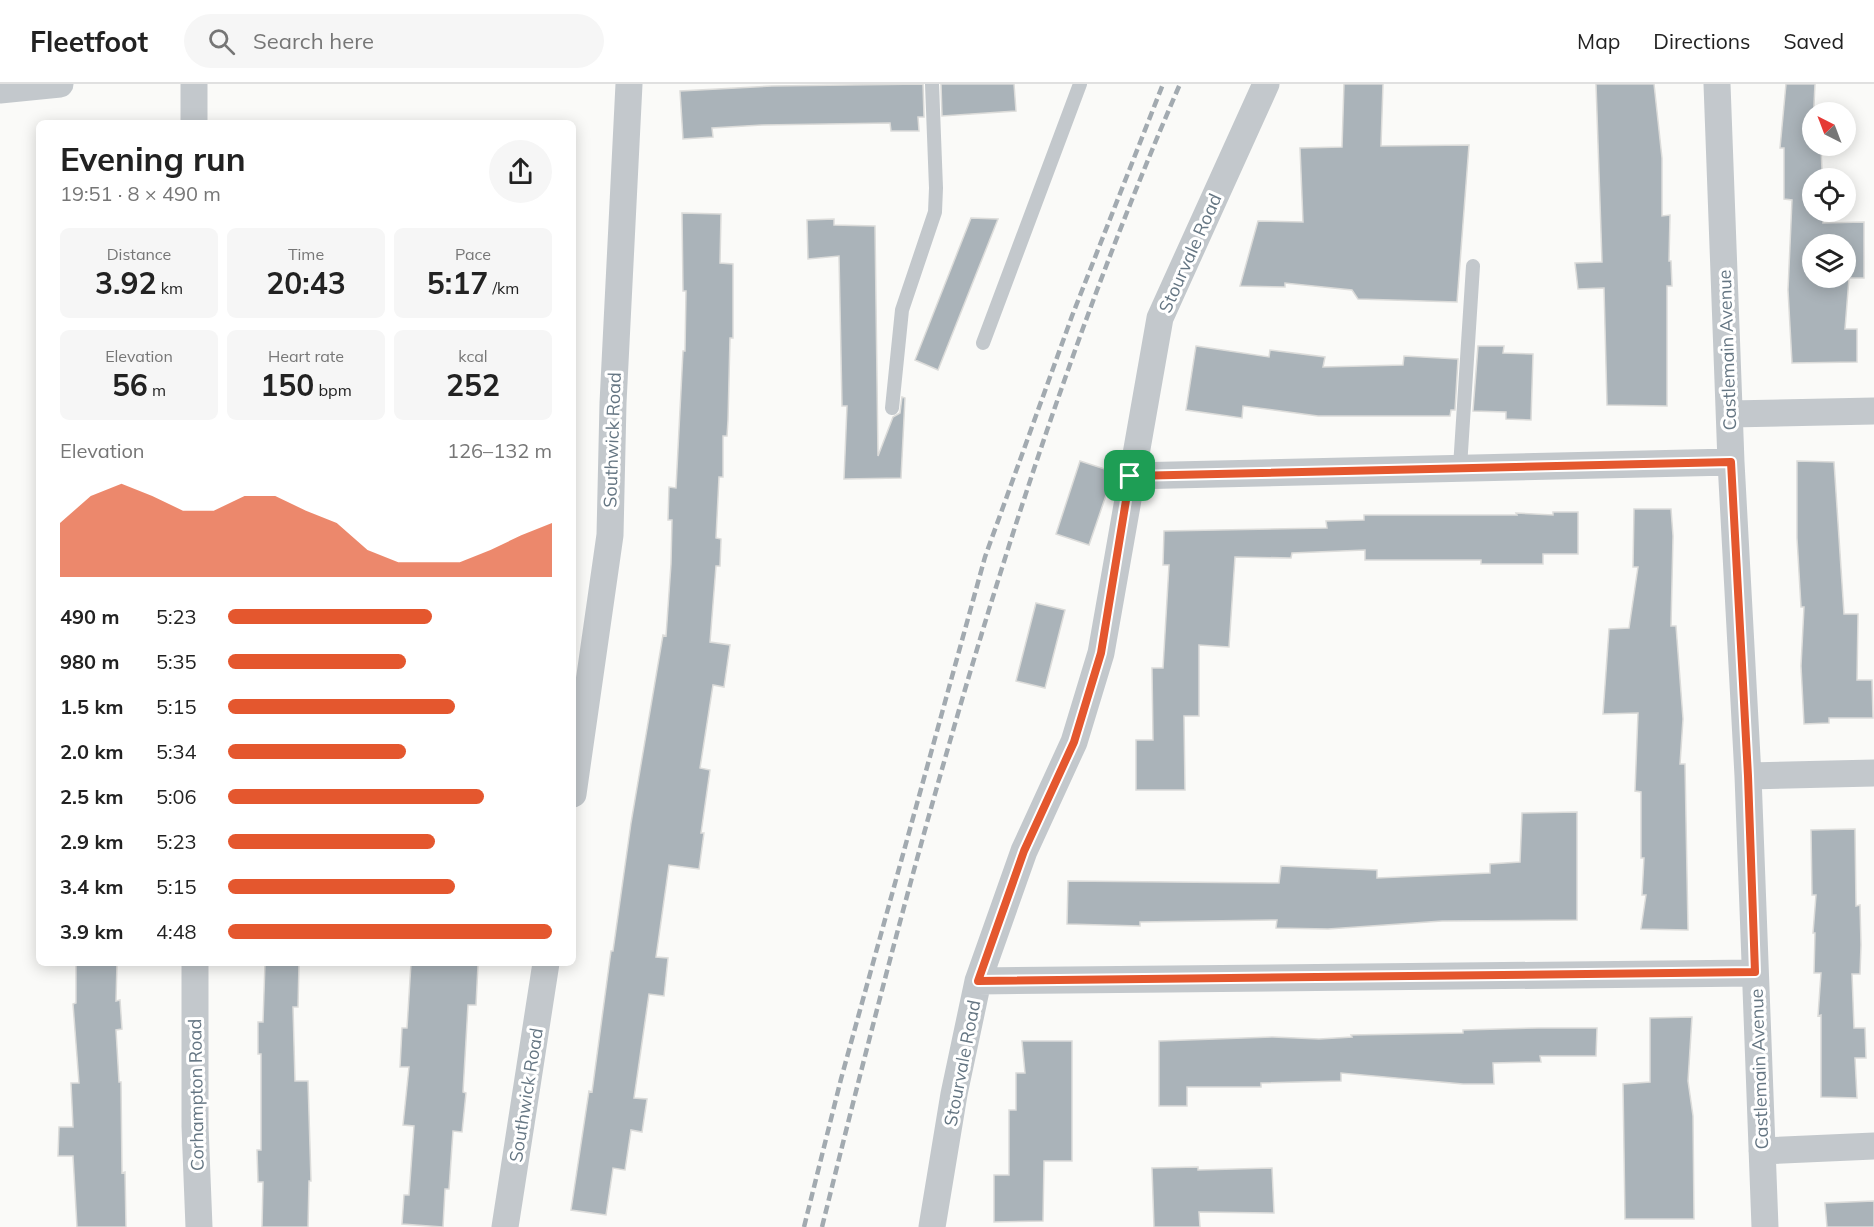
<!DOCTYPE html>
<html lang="en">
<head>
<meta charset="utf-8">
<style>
  body { margin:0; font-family:Mulish,sans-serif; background:#f6f6f6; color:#222; height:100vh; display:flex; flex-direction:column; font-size:22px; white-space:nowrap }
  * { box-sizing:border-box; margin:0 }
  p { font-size:20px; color:#767676 }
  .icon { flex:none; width:33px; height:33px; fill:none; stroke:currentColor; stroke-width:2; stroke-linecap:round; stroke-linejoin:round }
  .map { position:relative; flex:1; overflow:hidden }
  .details { position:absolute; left:36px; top:36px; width:540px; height:846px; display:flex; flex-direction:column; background:#fff; border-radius:9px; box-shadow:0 3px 15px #0003 }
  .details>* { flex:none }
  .needle { width:39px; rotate:318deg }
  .buttons { position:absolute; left:1802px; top:18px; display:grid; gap:12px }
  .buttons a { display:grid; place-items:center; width:54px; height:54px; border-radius:50%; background:#fff; box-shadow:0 3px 15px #0003; font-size:30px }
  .pin { position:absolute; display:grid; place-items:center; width:51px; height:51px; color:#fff; margin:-26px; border-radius:12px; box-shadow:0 3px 9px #0006 }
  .round { display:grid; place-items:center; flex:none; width:63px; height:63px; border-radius:32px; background:#f6f6f6 }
  .headline { display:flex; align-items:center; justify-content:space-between; height:102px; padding:0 24px }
  h1 { font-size:33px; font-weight:700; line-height:45px }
  .metrics { display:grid; grid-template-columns:repeat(3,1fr); gap:9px; height:102px; padding:6px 24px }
  .metrics div { display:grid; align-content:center; border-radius:9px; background:#f6f6f6; text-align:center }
  .metrics b { font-size:30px; font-weight:700 }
  .metrics small { font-size:16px; font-weight:400 }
  .metrics p { font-size:16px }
  .chart { height:168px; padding:12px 24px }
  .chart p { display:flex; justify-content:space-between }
  .chart svg { width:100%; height:108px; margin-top:6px; fill:#e4572e; opacity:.7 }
  ul { padding:0 24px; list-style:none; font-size:20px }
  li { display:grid; grid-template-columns:96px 72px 1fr; align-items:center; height:45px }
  li i { height:15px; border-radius:8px; background:#e4572e }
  header { display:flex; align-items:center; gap:36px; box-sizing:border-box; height:84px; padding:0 30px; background:#fff; border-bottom:2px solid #e0e0e0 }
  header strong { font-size:28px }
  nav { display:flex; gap:33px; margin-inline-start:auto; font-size:21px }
  .search { width:420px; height:54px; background:#f6f6f6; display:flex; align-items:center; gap:15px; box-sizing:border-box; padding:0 21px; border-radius:33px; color:#767676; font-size:22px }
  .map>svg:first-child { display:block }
</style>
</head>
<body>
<header>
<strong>Fleetfoot</strong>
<div class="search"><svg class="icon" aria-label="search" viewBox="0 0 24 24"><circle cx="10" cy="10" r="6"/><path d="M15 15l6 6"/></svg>Search here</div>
<nav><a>Map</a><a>Directions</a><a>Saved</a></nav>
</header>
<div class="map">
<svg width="1874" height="1143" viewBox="0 0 1874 1143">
  <rect width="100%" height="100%" fill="#fafaf8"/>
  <!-- building -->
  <path fill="#aab3b9" stroke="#dcdcda" stroke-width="1.5" fill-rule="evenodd" d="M923,0L924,33H918L919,47H891L890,39L762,41L712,44L713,53L683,55L680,7L772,2Z
    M941,0H1014L1016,27L942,32Z
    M1344,0H1383L1381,62L1469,61L1457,218L1358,215L1352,206L1285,199V203L1240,202L1258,137L1303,138L1300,64L1342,63Z
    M1596,0H1654L1662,74V132L1670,131L1669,177H1671L1672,202H1667V322L1607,321L1604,204L1578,205L1575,179L1602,178Z
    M1786,0H1815L1812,62H1821L1822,87L1825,88V94H1812V128H1824L1823,139L1864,138V194H1849L1845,245H1857V278L1792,279L1788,206L1792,116L1784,115V64H1780ZM1812,160H1845V194H1812Z
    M682,129L721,130L720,179L733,180V254H730L728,336L727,352H723V393H719L716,454L721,455L720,482H716L710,558L730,561L724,603L713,601L700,684L710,686L701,749H704L699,785L669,781L656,873L668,874L664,912L649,910L634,1014L647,1015L642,1048L631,1046L625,1086L613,1084L606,1131L571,1126L589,1007L592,1008L611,867H613L631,739L663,551L666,552L671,480L672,436H668L669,403L676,404L683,267H685L686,207H683Z
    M971,134L998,135L938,286L915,276Z
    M834,135V141L875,142L878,372L893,333L900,329L902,313L905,314L901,394L844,395L847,322H842L839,172L808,175L807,136Z
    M1196,262L1269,273L1270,266L1325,273L1323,283L1403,281L1404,272L1458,275L1455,326H1451L1450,332H1318L1243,322L1242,334L1186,326Z
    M1478,262H1504L1503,269L1533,270L1531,336L1506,335V328L1473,327Z
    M1080,377L1114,388L1089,461L1056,450Z
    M1797,377L1834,378L1844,530H1858L1857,596H1872L1873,634H1829V639L1804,640L1801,582L1804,523H1801L1797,454Z
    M1634,425H1671L1673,452L1671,542H1676L1683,635L1680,680H1685L1688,846L1641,845L1646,811H1642L1644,774H1641V708L1635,707L1638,629L1603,630L1609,545L1629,544L1638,483H1633Z
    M1553,428H1578V470H1543V480H1481V476H1365V466L1292,469L1291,474L1235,473L1229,563L1199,561V632H1184L1185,706H1136V656H1153L1152,584H1163L1169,481H1163L1164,447L1327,444L1326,437L1364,436V431H1517L1516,429L1553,431Z
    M1036,519L1065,526L1045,604L1016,597Z
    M1577,728V836L1442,837L1328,845L1276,844L1277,836L1140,838V842L1067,840L1068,797L1279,799L1281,782L1377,786V794L1490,789V780L1520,778L1522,729Z
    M1855,745L1856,822L1860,821L1861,861L1860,890H1852L1854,944H1865L1866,974H1855L1857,1014L1821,1013V931L1818,932L1821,889H1814L1815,849H1813L1816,811H1812L1811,746Z
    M76,879H117L116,917L120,916L122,945L116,946L119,998H121L122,1089L125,1088L126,1143H77L73,1072H58L59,1043H73L71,999H79L73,920L76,919Z
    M265,879H299L298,923H293L295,997H308L311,1097H309L308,1143H262L263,1098H258L257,1066H261V970H258V938H263Z
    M411,879L478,881L476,921H468L463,1008L466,1009L462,1048L453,1047L449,1105H445L443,1143L402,1140L404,1111H409L414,1042L403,1041L409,983H400L402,944H407Z
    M1692,933L1688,997L1693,1032L1694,1135H1625L1623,1000L1650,998V934Z
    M1538,944H1597L1596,972H1540L1541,978L1493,979L1494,1000H1463L1341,989V997L1261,999V1003H1187V1022H1159V957L1273,953L1319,955L1352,953L1351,951L1463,949V946Z
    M1022,957H1072V1077H1044L1043,1137L994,1138V1091H1009V1026H1016V989H1025Z
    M1198,1083V1086L1272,1084L1274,1129L1199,1128L1200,1143H1154L1152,1084Z
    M1874,1117V1143H1827L1825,1119Z"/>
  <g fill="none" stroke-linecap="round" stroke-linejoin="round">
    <!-- service -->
    <path stroke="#c3c8cc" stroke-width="14" d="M983,259L1080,0
      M892,324L902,226L935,128L936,104L932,0
      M1460,383L1473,182"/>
    <!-- minor -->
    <path stroke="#c3c8cc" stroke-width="27" d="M194,0V39
      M1717,0L1731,378L1748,692L1765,1143
      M0,6L60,0
      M1730,330L1874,327
      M1130,392L1731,378
      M1748,692L1874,689
      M573,710L610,451L613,319L629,0
      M195,879V1042L199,1143
      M978,897L1755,889
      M1762,1067L1874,1062
      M505,1143L546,879
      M932,1143L954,1010L978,897L1024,767L1074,658L1101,569L1160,234L1266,0"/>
    <!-- rail -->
    <path stroke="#a2aab0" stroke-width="4.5" stroke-dasharray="9 4.5" stroke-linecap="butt" d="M804,1143L841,995L985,473L1072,232L1163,0
      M822,1143C918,756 1021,367 1180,0"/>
  </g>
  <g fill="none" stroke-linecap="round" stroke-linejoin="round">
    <defs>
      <path id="route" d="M1731,378L1748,692L1755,888L978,897L1024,767L1074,658L1101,569L1130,392Z"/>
    </defs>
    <!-- route casing -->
    <use href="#route" stroke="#fff" stroke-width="12"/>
    <!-- route -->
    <use href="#route" stroke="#e4572e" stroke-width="8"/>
  </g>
  <g text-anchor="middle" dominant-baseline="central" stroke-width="6" stroke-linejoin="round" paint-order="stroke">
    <!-- street labels -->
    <g font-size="18" fill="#657683" stroke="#fff">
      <text transform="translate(1190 169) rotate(-66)">Stourvale Road</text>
      <text transform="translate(1727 266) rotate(-92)">Castlemain Avenue</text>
      <text transform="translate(612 356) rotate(-88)">Southwick Road</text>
      <text transform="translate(962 979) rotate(-79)">Stourvale Road</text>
      <text transform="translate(1759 985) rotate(-92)">Castlemain Avenue</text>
      <text transform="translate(196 1011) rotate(-91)">Corhampton Road</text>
      <text transform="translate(526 1011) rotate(-81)">Southwick Road</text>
    </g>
  </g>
</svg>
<div class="buttons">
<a><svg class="needle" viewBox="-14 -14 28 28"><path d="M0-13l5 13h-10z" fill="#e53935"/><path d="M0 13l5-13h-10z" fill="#767676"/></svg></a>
<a><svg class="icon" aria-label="locate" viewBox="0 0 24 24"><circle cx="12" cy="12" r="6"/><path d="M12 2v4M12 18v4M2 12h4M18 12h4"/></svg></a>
<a><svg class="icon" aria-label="layers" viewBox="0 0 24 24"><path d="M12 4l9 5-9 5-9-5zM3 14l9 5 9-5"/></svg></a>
</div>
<div class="pin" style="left:1130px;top:392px;background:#1e9e55"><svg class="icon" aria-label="arrive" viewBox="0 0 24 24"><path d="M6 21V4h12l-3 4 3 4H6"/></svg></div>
<section class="details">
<div class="headline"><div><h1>Evening run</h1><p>19:51 · 8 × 490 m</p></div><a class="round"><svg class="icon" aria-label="share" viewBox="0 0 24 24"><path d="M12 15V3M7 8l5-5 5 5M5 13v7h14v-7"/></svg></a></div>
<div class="metrics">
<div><p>Distance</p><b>3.92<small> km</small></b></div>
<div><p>Time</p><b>20:43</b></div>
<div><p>Pace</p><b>5:17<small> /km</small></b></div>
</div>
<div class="metrics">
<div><p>Elevation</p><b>56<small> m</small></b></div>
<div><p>Heart rate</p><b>150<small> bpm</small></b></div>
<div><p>kcal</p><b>252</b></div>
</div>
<div class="chart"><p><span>Elevation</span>126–132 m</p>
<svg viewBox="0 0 160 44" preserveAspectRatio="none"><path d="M0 44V22L10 11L20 6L30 11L40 17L50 17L60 11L70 11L80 17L90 22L100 33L110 38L120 38L130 38L140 33L150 27L160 22V44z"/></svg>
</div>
<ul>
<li><b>490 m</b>5:23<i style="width:63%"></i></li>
<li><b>980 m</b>5:35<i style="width:55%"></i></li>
<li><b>1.5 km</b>5:15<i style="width:70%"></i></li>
<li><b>2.0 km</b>5:34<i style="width:55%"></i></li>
<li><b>2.5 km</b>5:06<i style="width:79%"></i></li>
<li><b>2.9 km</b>5:23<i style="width:64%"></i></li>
<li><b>3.4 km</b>5:15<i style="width:70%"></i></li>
<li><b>3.9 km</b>4:48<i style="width:100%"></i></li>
</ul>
</section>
</div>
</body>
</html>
